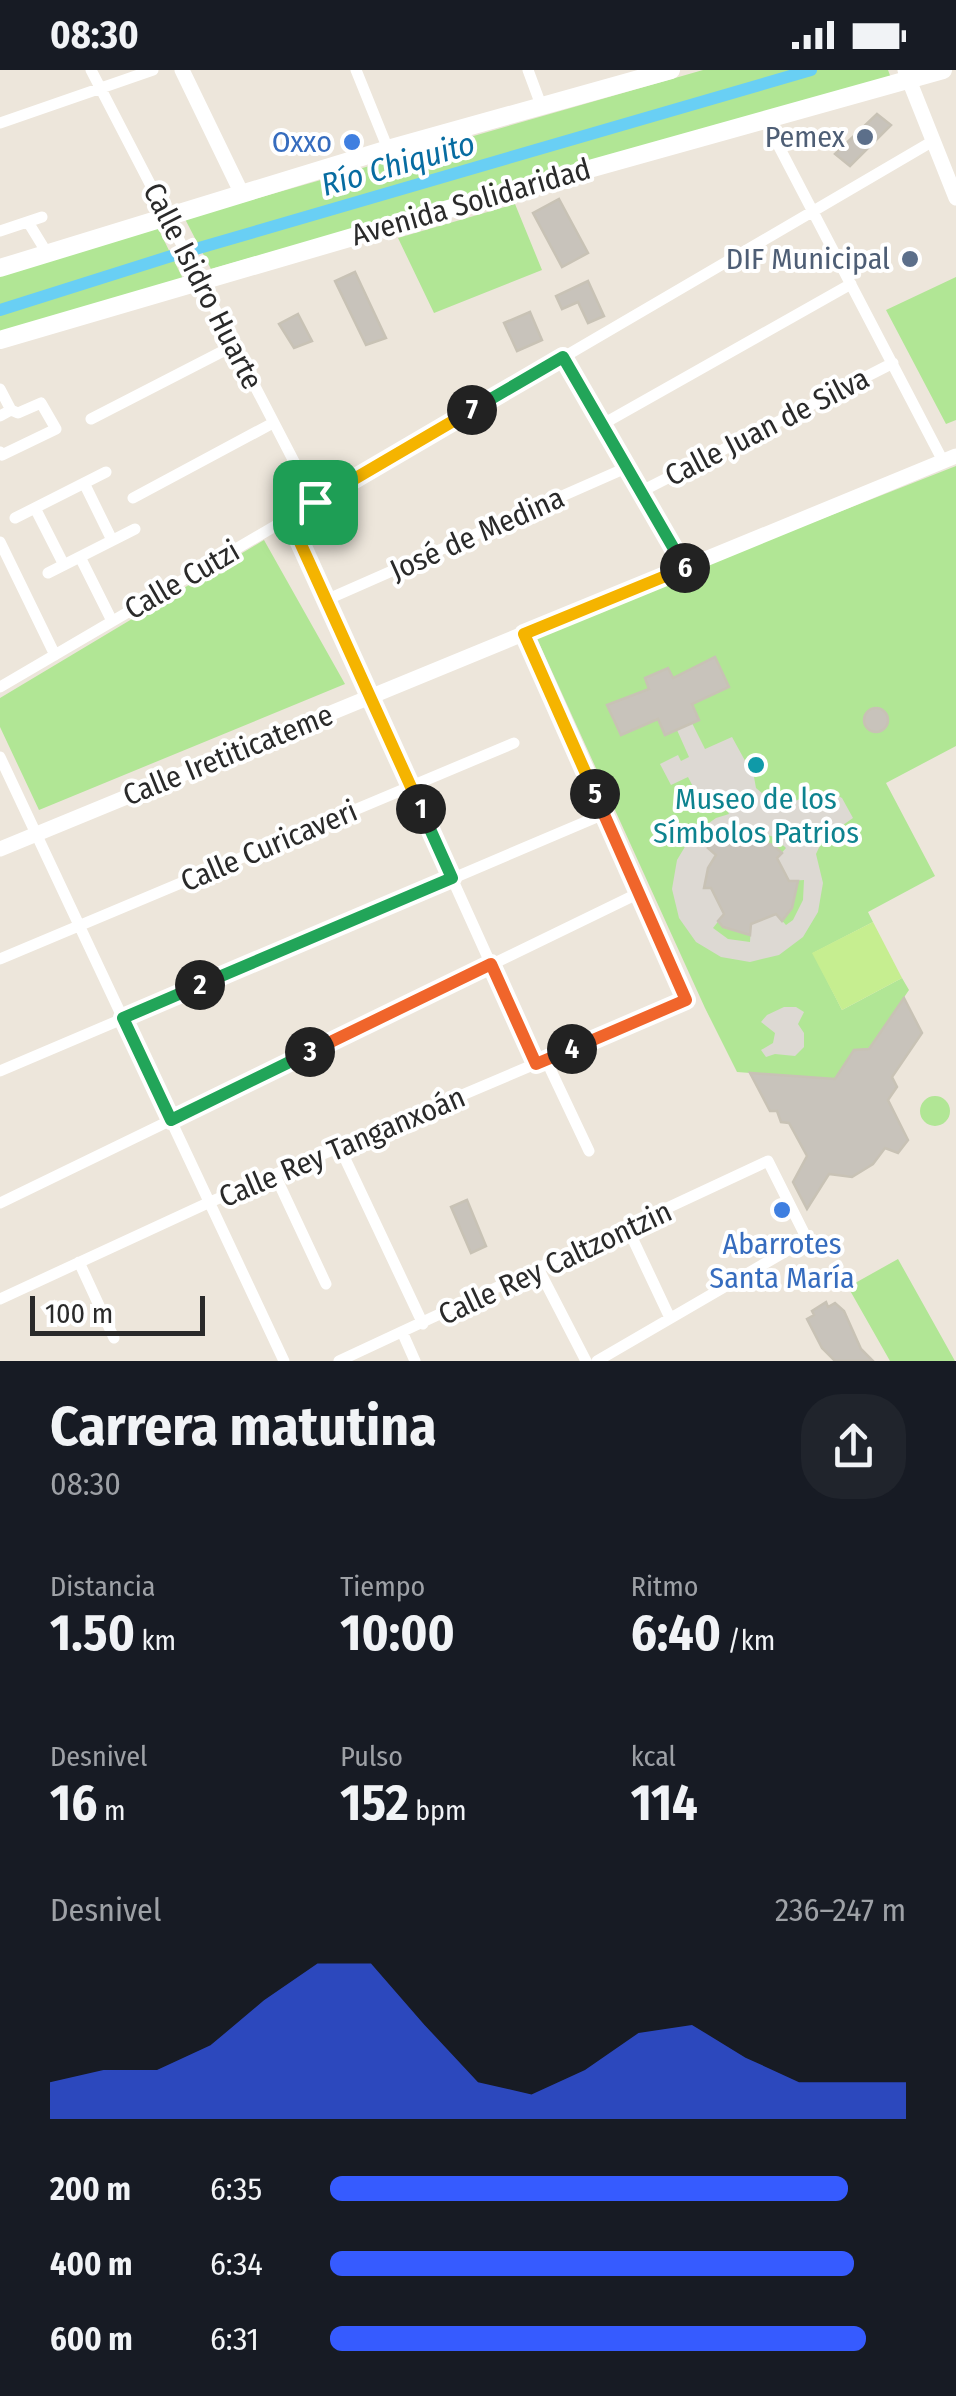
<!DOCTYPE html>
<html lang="es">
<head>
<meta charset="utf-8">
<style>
  body { margin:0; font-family:"Fira Sans Condensed",sans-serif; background:#20242c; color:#f1f3f6; height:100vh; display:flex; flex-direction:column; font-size:38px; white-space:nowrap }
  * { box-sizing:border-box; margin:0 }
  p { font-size:32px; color:#9ea1a6 }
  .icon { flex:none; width:55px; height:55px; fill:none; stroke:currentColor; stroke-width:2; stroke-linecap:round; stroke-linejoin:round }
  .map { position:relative; height:1291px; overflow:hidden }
  .sheet { display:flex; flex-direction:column; background:#171b24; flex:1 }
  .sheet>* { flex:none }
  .scale { position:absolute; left:30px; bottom:25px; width:175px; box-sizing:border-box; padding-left:10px; border:5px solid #2a2a2a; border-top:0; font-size:28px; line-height:35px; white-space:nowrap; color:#2a2a2a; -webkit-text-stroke:8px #fff; paint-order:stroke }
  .pin { position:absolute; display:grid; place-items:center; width:85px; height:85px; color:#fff; margin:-42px; border-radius:20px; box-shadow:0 5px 15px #0006 }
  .km { position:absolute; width:50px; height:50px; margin:-25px; border-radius:50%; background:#222; color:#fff; font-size:28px; line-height:50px; text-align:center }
  .round { display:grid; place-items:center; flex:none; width:105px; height:105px; border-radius:40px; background:#20242c }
  .headline { display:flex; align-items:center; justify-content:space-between; height:170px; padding:0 50px }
  h1 { font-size:55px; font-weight:700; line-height:75px }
  .metrics { display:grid; grid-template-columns:repeat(3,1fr); gap:15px; height:170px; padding:10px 50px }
  .metrics div { display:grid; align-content:center }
  .metrics b { font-size:50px; font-weight:700 }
  .metrics small { font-size:28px; font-weight:400 }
  .metrics p { font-size:28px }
  .chart { height:280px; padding:20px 50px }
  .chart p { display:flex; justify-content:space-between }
  .chart svg { width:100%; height:180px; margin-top:10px; fill:#365bff; opacity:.7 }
  ul { padding:0 50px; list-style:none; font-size:32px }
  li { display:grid; grid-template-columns:160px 120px 1fr; align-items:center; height:75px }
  li i { height:25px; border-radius:12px; background:#365bff }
  .status { display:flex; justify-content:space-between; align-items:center; height:70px; padding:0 50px; background:#171b24; direction:ltr }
  .status svg { height:28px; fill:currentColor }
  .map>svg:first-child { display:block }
</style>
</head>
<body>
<div class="status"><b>08:30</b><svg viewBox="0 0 49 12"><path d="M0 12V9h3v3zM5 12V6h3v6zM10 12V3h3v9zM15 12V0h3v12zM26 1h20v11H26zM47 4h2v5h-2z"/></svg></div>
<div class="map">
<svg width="956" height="1291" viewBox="0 0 956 1291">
  <rect width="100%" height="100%" fill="#ede6db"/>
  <!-- green -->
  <path fill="#b1e695" d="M703,0H888L891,8L211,199L185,149Z
    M515,134L542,200L434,243L398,168Z
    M157,156L183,209L0,262V202Z
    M956,207V350L946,354L886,240Z
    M956,396V676L886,713L935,806L868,842L873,852L813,883L842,940L902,908L909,920L869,979L854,980L835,1009L737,1002L705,938L534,562Z
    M264,470L345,614L39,740L0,657V628Z
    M920 1041a15 15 0 1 1 30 0a15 15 0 1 1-30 0Z
    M898,1189L955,1291H890L848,1217Z"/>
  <!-- pitch -->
  <path fill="#c6ee90" d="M873,852L902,908L842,940L812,883Z"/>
  <!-- plaza -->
  <path fill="#ddd9d3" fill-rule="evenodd" d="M692,653L705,679L732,667L754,707L756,718L768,728L788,735L809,724L831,722L842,728L853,748L823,769L816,784L823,813L818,842L803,867L779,885L750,892L721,887L696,872L679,848L672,819L677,790L692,765L716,748L729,744L720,725L702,734L688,707L671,715L660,694L678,685L681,691L689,687L677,660ZM729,762L738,766L734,777H749L747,764L761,763L774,767L786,778L777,788L789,811L804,810L803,830L793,850L786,855L776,844L751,854L750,872L728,869L713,858L724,844L711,818L704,817L708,798L716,786L709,777L717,771L721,777L722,766Z
    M784,937H796L804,942L798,954L804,963V977L795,986L775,984L766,987L761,980L773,973L775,963L761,952L767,945Z"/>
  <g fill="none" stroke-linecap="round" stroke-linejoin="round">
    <!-- canal -->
    <path stroke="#69cff4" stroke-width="12" d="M0,240L168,187L811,0"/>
  </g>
  <!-- building -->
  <path fill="#c8c3bb" stroke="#c8c2b5" stroke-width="2.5" d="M877,44L891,55L850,96L835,84Z
    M559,129L588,183L562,197L533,143Z
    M355,202L386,268L366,275L335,211Z
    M588,211L604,246L588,253L578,232L562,239L556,226Z
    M530,242L542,270L517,281L504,253Z
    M298,244L312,271L294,278L279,254Z
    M715,587L729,617L692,634L699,650L665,665L658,649L621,665L607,635L649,619L645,608L668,598L673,608Z
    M864 650a12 12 0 1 1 24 0a12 12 0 1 1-24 0Z
    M729,762L739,766L736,773L757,771L773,775L782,783L777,788L789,811H798L792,838L782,851L776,844L751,854L750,865L723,857L718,851L724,844L711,818H704L708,798L716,785L708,778Z
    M904,928L922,963L892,1007L897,1017L888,1030L908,1070L898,1083L885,1078L873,1094L852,1107L829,1104L807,1139L793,1112L807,1086L789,1053L781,1052L777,1041H770L750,1003L835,1009L854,980L869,979Z
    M467,1130L486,1176L471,1183L451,1137Z
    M826,1232L828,1237L835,1233L844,1241L861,1279L873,1291H835L822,1278L807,1249L814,1245L812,1241Z"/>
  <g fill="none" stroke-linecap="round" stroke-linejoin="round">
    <!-- minor -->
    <path stroke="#fff" stroke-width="11" d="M91,0L315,432
      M356,0L388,79
      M528,0L541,35
      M764,48L943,391
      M0,53L153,0
      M28,152L47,183
      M0,161L42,147
      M563,287L686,497
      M0,319L11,340
      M0,346L11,340L18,343L41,333L56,359L2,385L0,382
      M91,349L233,276
      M603,354L851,214
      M84,413L112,470
      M642,421L893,293
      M133,428L273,353
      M35,438L64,495
      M15,448L106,402
      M289,448L536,994
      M0,472L55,585
      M80,487L112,551
      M48,503L135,459
      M326,530L628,397
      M0,617L933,71
      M0,687L284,1291
      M0,889L514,673
      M546,990L589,1081
      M0,1001L604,744
      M340,1078L423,1254
      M275,1105L326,1214
      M0,1133L639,823
      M628,1159L670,1248
      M79,1192L114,1268
      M539,1200L586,1291
      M0,1229L210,1132L686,930L524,564
      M403,1264L415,1291
      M339,1291L768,1091L807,1169L597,1291"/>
    <!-- tertiary -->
    <path stroke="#fff" stroke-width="15" d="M182,0L242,124
      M905,0L956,128
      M0,779L956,386"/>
    <!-- secondary -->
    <path stroke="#fff" stroke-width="18" d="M0,198L388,79L671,0
      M0,270L500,124L943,0"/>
  </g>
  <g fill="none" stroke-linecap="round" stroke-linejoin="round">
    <defs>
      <path id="split-1" d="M315,432L289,448L421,739"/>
      <path id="split-2" d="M200,915L452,808L421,739"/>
      <path id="split-3" d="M200,915L123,948L171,1050L310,982"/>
      <path id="split-4" d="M310,982L491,894L536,994L572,979"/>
      <path id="split-5" d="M572,979L686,930L595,724"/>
      <path id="split-6" d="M595,724L524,564L685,498"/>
      <path id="split-7" d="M472,340L563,287L685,498"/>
      <path id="split-8" d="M315,432L472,340"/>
    </defs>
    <!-- split-1 casing -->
    <use href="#split-1" stroke="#fff" stroke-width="20"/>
    <!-- split-2 casing -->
    <use href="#split-2" stroke="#fff" stroke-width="20"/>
    <!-- split-3 casing -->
    <use href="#split-3" stroke="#fff" stroke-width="20"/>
    <!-- split-4 casing -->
    <use href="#split-4" stroke="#fff" stroke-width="20"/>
    <!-- split-5 casing -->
    <use href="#split-5" stroke="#fff" stroke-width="20"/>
    <!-- split-6 casing -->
    <use href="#split-6" stroke="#fff" stroke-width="20"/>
    <!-- split-7 casing -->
    <use href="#split-7" stroke="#fff" stroke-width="20"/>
    <!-- split-8 casing -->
    <use href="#split-8" stroke="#fff" stroke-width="20"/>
    <!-- split-1 -->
    <use href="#split-1" stroke="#f5b400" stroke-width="12"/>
    <!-- split-2 -->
    <use href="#split-2" stroke="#22a559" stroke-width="12"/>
    <!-- split-3 -->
    <use href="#split-3" stroke="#22a559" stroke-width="12"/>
    <!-- split-4 -->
    <use href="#split-4" stroke="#f0652b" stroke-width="12"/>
    <!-- split-5 -->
    <use href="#split-5" stroke="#f0652b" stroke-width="12"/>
    <!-- split-6 -->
    <use href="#split-6" stroke="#f5b400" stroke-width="12"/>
    <!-- split-7 -->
    <use href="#split-7" stroke="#22a559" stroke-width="12"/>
    <!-- split-8 -->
    <use href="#split-8" stroke="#f5b400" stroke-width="12"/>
  </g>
  <!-- markers -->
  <g fill="#5c6f8a" stroke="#fff" stroke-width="4">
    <circle cx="865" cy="67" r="10"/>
    <circle cx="910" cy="189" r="10"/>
  </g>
  <g fill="#3f7fe0" stroke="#fff" stroke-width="4">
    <circle cx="352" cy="72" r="10"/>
    <circle cx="782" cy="1140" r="10"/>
  </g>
  <circle fill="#0f9aa8" stroke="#fff" stroke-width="4" cx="756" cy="695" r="10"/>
  <g text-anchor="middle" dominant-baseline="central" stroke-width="8" stroke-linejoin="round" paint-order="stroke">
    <!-- service labels -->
    <g font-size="30" fill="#4e5e75" stroke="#fff" text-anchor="end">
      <text x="845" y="67">Pemex</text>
      <text x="890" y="189">DIF Municipal</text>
    </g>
    <!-- shop labels -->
    <g font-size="30" fill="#366cbe" stroke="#fff" text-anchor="end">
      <text x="332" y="72">Oxxo</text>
      <text x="782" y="1174" text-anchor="middle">Abarrotes<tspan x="782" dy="34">Santa María</tspan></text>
    </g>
    <!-- street labels -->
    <g font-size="30" fill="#2a2a2a" stroke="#fff">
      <text transform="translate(471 132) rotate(-16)">Avenida Solidaridad</text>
      <text transform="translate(203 216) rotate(63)">Calle Isidro Huarte</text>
      <text transform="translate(767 357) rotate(-27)">Calle Juan de Silva</text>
      <text transform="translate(477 464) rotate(-24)">José de Medina</text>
      <text transform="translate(182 510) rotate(-30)">Calle Cutzi</text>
      <text transform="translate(228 685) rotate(-22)">Calle Iretiticateme</text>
      <text transform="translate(269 776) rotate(-23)">Calle Curicaveri</text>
      <text transform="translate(342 1077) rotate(-23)">Calle Rey Tanganxoán</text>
      <text transform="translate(555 1193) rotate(-25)">Calle Rey Caltzontzin</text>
    </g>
    <!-- culture labels -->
    <g font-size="30" fill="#0d838f" stroke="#fff">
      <text x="756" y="729">Museo de los<tspan x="756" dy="34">Símbolos Patrios</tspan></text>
    </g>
    <!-- water labels -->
    <g font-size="32" font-style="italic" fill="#076ca1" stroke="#fff">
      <text transform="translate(398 94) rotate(-16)">Río Chiquito</text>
    </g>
  </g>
</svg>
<div class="scale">100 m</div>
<div class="pin" style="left:315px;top:432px;background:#1e9e55"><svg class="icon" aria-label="arrive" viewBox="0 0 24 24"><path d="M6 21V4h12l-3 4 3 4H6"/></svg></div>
<b class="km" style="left:421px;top:739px">1</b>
<b class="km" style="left:200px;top:915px">2</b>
<b class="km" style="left:310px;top:982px">3</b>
<b class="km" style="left:572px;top:979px">4</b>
<b class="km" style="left:595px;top:724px">5</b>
<b class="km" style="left:685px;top:498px">6</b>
<b class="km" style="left:472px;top:340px">7</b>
</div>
<section class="sheet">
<div class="headline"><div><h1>Carrera matutina</h1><p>08:30</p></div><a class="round"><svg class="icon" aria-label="share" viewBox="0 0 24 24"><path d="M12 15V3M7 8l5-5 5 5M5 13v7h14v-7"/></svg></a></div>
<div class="metrics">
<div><p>Distancia</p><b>1.50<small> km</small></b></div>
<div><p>Tiempo</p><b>10:00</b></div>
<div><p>Ritmo</p><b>6:40<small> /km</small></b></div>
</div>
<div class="metrics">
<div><p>Desnivel</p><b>16<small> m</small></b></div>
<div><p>Pulso</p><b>152<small> bpm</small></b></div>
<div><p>kcal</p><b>114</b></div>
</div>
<div class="chart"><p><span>Desnivel</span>236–247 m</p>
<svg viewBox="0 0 160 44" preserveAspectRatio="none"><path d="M0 44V35L10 32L20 32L30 26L40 15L50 6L60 6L70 21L80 35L90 38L100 32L110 23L120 21L130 29L140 35L150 35L160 35V44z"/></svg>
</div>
<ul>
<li><b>200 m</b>6:35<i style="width:90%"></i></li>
<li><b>400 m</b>6:34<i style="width:91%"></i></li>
<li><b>600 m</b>6:31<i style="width:93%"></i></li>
</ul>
</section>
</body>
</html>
